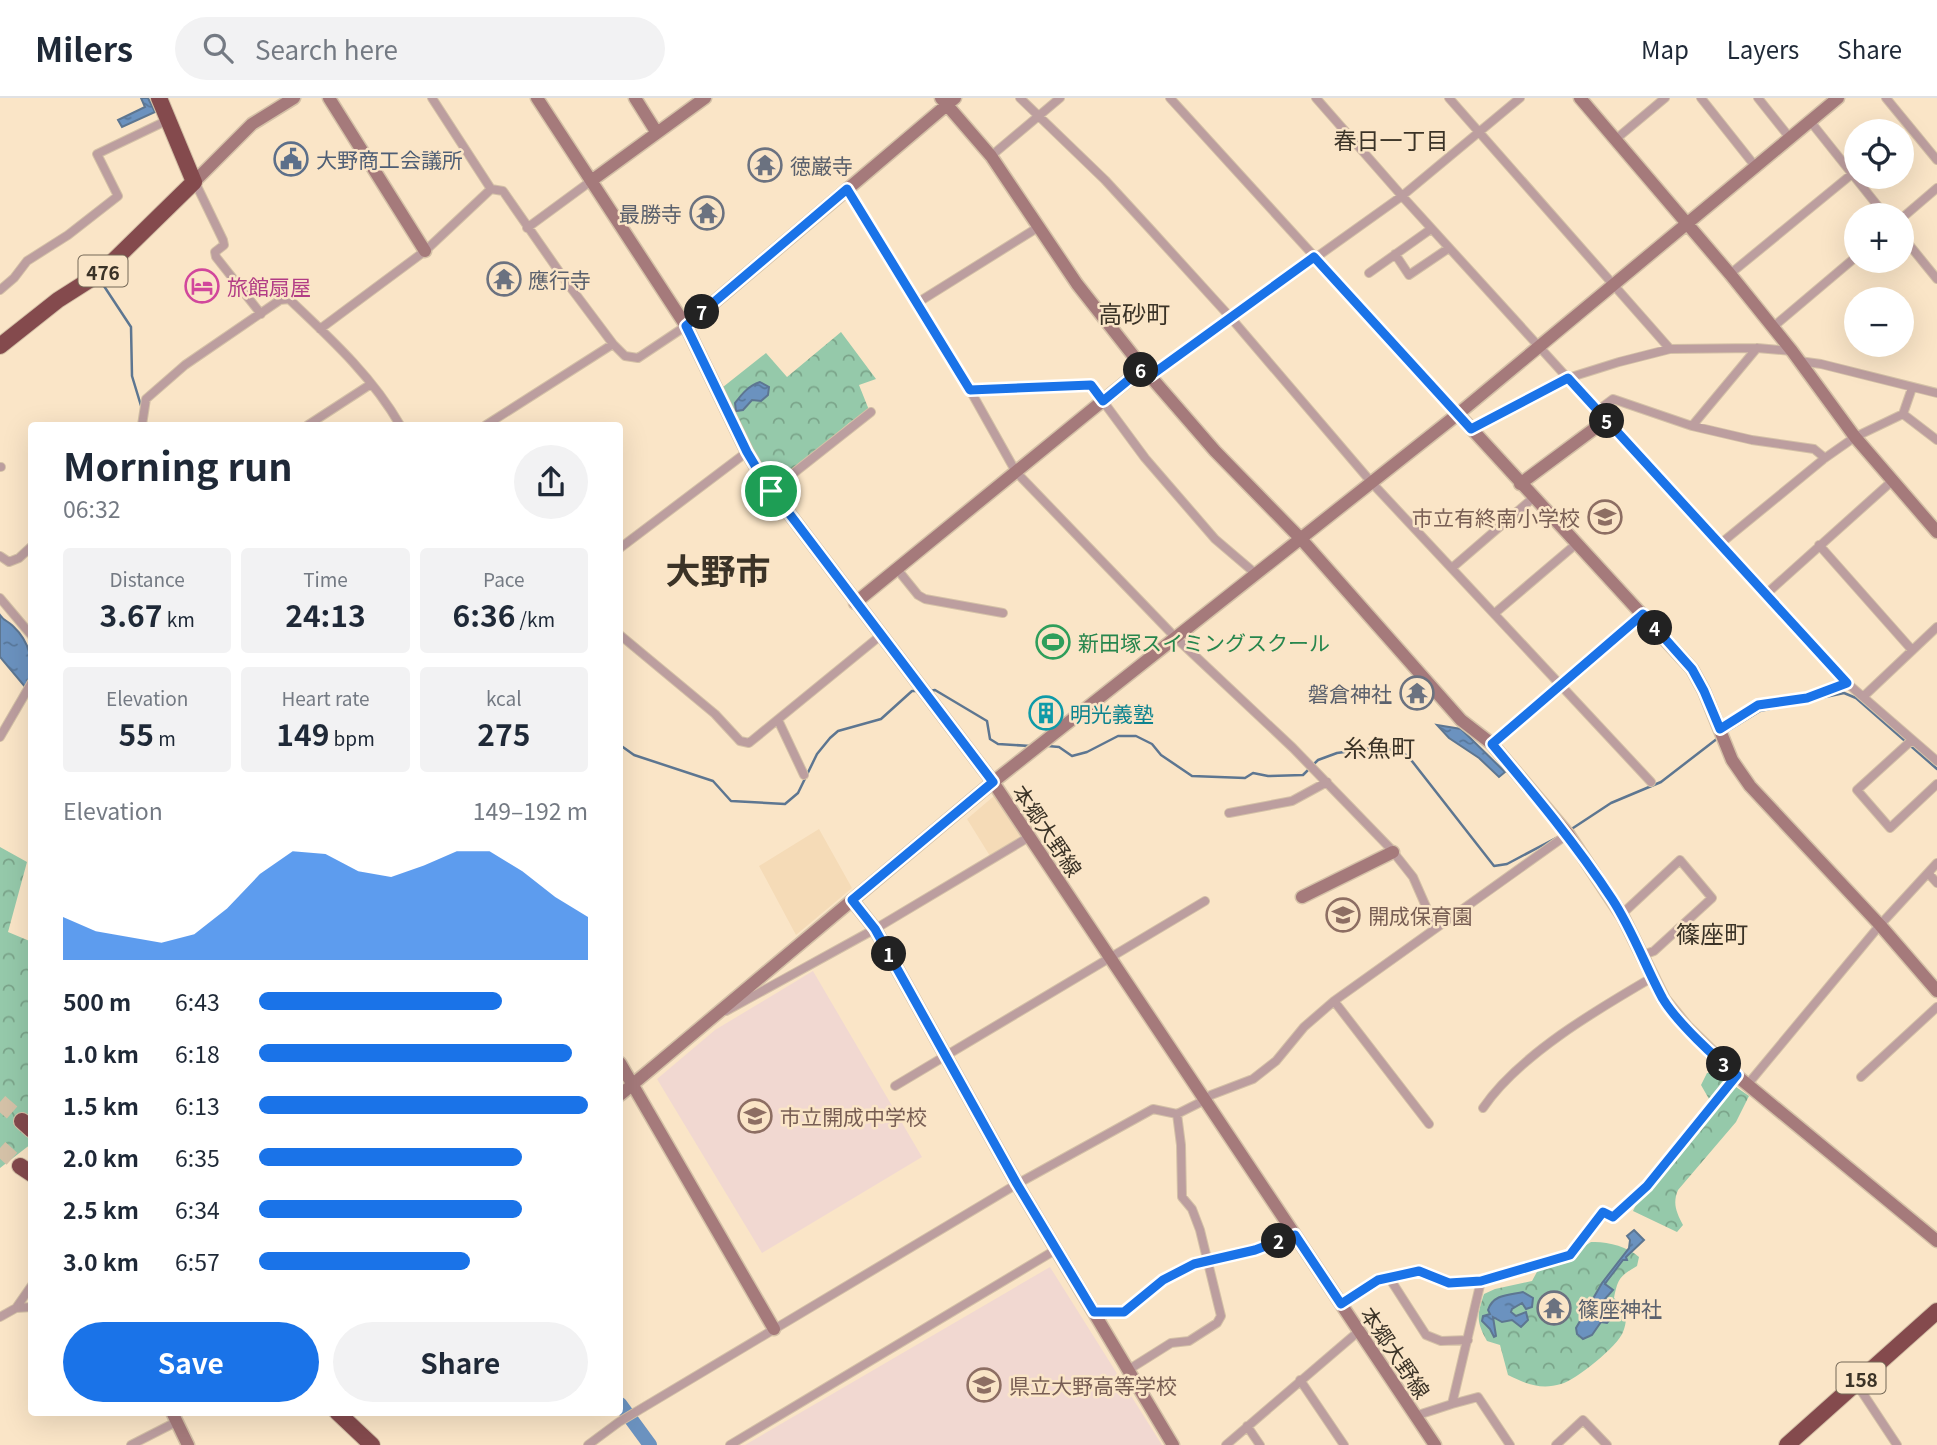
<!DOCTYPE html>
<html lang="en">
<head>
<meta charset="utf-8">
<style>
  body { margin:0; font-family:Georgia,"Noto Sans JP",serif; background:#f2f2f3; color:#1f2937; height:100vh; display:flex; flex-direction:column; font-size:26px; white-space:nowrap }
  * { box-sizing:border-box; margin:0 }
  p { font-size:23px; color:#747a83 }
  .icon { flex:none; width:38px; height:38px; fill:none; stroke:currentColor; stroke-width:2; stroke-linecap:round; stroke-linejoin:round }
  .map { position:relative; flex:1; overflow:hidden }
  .side { position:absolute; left:28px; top:324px; width:595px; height:994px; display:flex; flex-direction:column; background:#fff; border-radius:7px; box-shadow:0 7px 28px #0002 }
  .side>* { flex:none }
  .buttons { position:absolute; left:1844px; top:21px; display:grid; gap:14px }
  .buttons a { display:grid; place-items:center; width:70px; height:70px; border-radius:50%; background:#fff; box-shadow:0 7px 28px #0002; font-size:35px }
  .pin { position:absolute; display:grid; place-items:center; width:60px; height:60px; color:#fff; margin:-30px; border:4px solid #fff; border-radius:50%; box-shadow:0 2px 7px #0007 }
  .km { position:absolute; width:35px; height:35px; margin:-18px; border-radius:50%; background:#222; color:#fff; font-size:19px; line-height:35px; text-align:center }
  .round { display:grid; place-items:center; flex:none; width:74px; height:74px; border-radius:37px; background:#f2f2f3 }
  .head { display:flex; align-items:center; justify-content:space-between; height:119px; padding:0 35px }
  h1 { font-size:38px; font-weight:700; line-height:52px }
  .figures { display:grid; grid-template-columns:repeat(3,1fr); gap:10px; height:119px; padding:7px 35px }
  .figures div { display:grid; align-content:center; border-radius:7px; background:#f2f2f3; text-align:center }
  .figures b { font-size:30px; font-weight:700 }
  .figures small { font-size:19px; font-weight:400 }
  .figures p { font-size:19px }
  .chart { height:196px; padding:14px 35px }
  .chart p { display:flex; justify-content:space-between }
  .chart svg { width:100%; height:126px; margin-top:7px; fill:#1a73e8; opacity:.7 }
  .button { display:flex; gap:14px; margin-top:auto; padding:14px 35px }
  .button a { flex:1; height:80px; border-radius:42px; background:#1a73e8; color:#fff; font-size:28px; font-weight:700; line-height:80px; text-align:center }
  .button a+a { background:#f2f2f3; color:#1f2937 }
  ul { padding:0 35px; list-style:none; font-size:23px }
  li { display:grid; grid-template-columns:112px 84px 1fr; align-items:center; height:52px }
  li i { height:18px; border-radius:9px; background:#1a73e8 }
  header { display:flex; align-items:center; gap:42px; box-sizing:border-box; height:98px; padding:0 35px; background:#fff; border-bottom:2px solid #e0e1e3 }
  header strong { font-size:33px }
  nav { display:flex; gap:38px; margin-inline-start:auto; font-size:24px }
  .search { width:490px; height:63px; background:#f2f2f3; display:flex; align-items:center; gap:18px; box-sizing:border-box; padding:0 24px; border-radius:38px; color:#747a83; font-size:26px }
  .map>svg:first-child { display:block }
</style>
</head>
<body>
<header>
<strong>Milers</strong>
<div class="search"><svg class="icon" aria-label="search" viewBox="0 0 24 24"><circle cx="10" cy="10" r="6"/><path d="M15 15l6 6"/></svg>Search here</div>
<nav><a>Map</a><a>Layers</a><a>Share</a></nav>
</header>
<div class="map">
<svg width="1937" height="1347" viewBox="0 0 1937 1347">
  <defs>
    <pattern id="forest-crowns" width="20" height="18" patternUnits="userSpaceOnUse" patternTransform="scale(1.75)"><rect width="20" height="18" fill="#95c9aa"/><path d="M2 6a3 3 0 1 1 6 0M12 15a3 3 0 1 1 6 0" fill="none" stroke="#7ba48a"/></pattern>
    <pattern id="water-ripples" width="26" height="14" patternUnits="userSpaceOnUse" patternTransform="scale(1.75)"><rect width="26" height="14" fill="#6b92bf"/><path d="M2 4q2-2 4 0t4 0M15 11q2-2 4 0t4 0" fill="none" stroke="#59789b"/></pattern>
  </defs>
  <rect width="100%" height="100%" fill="#fae5c7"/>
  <!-- built -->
  <path fill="#f5dbb7" d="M994,698L1022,739L990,758L967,721Z
    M819,731L852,790L796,837L759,768Z"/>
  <!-- education -->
  <path fill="#f1d8d1" d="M813,873L922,1059L762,1155L657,981L715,932Z
    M1050,1169L1162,1347H745Z"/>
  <!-- forest -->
  <path fill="url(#forest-crowns)" d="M841,234L876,281L859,287L869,312L849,325L777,386L772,387L744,337L723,289L766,255L787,279Z
    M0,749L27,764L8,834L32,844L31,1046L0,1070Z
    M1720,974L1729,984L1749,998L1736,1024L1678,1092C1672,1106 1677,1115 1683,1127L1677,1134L1633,1113L1641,1096L1707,1014L1709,1001L1701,987L1707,975Z
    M1591,1144C1606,1143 1627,1148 1639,1159L1637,1168C1620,1178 1618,1180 1614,1200C1625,1209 1629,1219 1623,1234C1618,1248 1576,1282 1561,1286C1541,1292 1526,1286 1508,1277L1500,1247L1487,1243C1476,1224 1477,1217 1484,1196L1495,1191L1532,1183L1538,1172L1574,1161L1583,1149Z"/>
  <!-- water -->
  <path fill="url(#water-ripples)" stroke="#5d7691" stroke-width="2" d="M141,0H148L155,14L122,29L118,22L145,9Z
    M760,284L769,289L768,297L761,303L752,302L743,312L736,313L735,305C742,296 748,288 760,284Z
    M0,517C4,523 8,523 13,528C35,549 31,568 31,596L0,559Z
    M1437,627L1461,631L1505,674L1499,679L1479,660L1449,640Z
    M1634,1132L1644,1142L1626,1159L1627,1162H1623L1607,1183L1605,1186L1613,1192L1604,1202L1596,1220L1600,1221L1601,1215L1606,1211L1610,1204L1613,1203L1620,1210L1607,1225L1601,1224L1592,1237L1583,1241L1577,1236L1576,1230L1602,1185L1629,1150L1630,1142L1627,1138Z
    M1523,1194L1533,1200L1532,1209L1526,1211L1522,1205L1512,1211L1511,1214L1516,1218L1526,1214L1528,1222L1521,1229L1512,1222L1502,1224L1493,1219L1496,1238L1494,1239L1490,1231L1482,1223L1483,1218L1490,1216L1488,1212C1493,1196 1509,1197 1523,1194Z"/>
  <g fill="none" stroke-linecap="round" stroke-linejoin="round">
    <!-- stream -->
    <path stroke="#5d7691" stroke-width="2.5" d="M100,182L131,229L132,278L142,311
      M929,593L935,592L987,623L990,641L998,646L1030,648
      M1726,634L1760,613L1844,595L1856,600L1937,671
      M620,647L634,657L713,683L731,703L785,706L798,695L817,656L830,640L838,633L881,621L912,593H919
      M1048,648L1059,649L1072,658L1087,654L1118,638H1136L1152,646L1161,657L1192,678L1245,680L1253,675L1268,678L1303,677L1318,662L1337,655L1373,650L1398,652L1408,658L1494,768L1507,766L1558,739
      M1570,732L1611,705L1661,684L1718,640"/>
    <!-- river -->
    <path stroke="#6b92bf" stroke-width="14" d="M620,1306L650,1347"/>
    <!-- highway-tunnel -->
    <path stroke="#d4c1a7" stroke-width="16" stroke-dasharray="16 8" stroke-linecap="butt" d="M0,1004L22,1023
      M0,1050L20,1068"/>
    <defs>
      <path id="street" d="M432,0L491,91L503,93L565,182L613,246L625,258L638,260L686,228
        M1020,0L1105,82L1151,132L1231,220L1372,385L1651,684
        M1170,0L1458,316
        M1316,0L1402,98L1765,497L1847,585L1937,663
        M1449,0L1670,251
        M1701,0L1755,68
        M1758,0L1790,40
        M1886,0L1937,62
        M1810,23L1885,117
        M1616,41L1665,0
        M991,58L1060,0
        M195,84L223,142L224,147L215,154L216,159L261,216
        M847,91L970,292L1016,374L1175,539L1293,650L1390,750L1413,779L1435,829
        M1902,120L1937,90
        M527,130L591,83
        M1902,138L1937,181
        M1395,156L1409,177L1449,150
        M1369,175L1431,131
        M1730,176L1852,76
        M0,192L14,180L27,163L68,137L118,98L97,56L168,22
        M917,205L1037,130
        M1773,229L1857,158
        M320,231L425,153L491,91
        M1799,263L1821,266L1937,295
        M1150,278L1402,98L1520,0
        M970,292L1091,287L1145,360L1215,441L1256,476
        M1597,313L1613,301L1692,328L1752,342L1814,351L1825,360
        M1903,316L1937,342
        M142,327L146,301L185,267L280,202L289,201C329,239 372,278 400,327
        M308,327L371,286
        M486,327L613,246
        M1692,328L1757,250
        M1471,331L1568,280L1619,264L1670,251L1757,250L1792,253
        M0,369H1
        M771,393L871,314
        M1720,446L1825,360L1855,339L1903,316L1912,290
        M1819,447L1912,552
        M620,450L747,354
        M0,458L9,464L19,460L32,448
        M1453,469L1533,400
        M897,471L918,497L925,501L1003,515
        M1765,497L1891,384
        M0,500L32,538
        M1495,515L1575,447
        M620,537L715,616L740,643L749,645L880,538
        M1864,598L1937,529
        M778,622L804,677
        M1720,631L1758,607L1807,599L1847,585
        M0,639L32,584
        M1912,642L1857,692L1890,730L1937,686
        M1492,646L1643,516
        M1229,715L1292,703L1327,684
        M1928,775L1937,785
        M1622,816L1680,762L1712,800L1654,853L1643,857
        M1334,903L1429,1026
        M726,913L875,831L1029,739
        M1861,979L1937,909
        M1748,986L1880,827L1937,765
        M895,988L1205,803
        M1483,1010C1519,957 1598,911 1653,879
        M1390,1181L1426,1237L1441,1243L1468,1242
        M1341,1206L1378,1182L1419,1173L1449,1185L1481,1183L1571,1158L1603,1114L1613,1119L1647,1088L1737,977
        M16,1210L32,1209
        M1094,1214H1123L1163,1183L1194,1166L1255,1152L1295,1137
        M0,1219L16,1210L32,1187
        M1128,1272L1171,1245L1189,1243L1217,1225L1221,1218L1200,1132L1192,1111L1182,1099L1181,1047L1177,1016
        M1300,1282L1344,1347
        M1856,1285L1897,1347
        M1452,1306L1478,1299L1510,1347
        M1415,1318L1452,1306L1481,1183
        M1247,1328L1260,1347
        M131,1347L176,1324
        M588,1347L619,1324L1017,1086L1153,1011L1177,1016L1205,1002L1211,997L1253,981L1276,963L1304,929L1334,903L1568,736
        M730,1347L1057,1151
        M1226,1347L1359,1233
        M1556,1347L1583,1322L1607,1347"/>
      <path id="secondary" d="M329,0L425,153
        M537,0L686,228L747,354L763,381L993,684L1435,1347
        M635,0L657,35
        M941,0L991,58L1077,186L1143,270L1215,353L1302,442L1461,622L1492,646L1568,736L1623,819L1664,902L1686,929L1731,973L1937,1143
        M1580,0L1730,176L1792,253L1855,339L1937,434
        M591,83L705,0
        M194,84L252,26L294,0
        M686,228L955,0
        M1458,316L1692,571L1704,593L1732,662L1750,688L1880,827L1937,893
        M1520,386L1606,322
        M855,505L1143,270
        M1302,799L1393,754
        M852,802L875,831L1017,1086L1173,1347
        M620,965L774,1231
        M620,997L993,684L1458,316L1838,0
        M172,1314L188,1347"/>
      <path id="highway" d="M0,248L58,202L102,174L194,84L159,0
        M22,1023L32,1032
        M20,1068L32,1076
        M337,1314L372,1347
        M1787,1347L1937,1213"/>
    </defs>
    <!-- street casing -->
    <use href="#street" stroke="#d4c1a7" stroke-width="10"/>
    <!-- secondary casing -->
    <use href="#secondary" stroke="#d4c1a7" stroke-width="15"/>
    <!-- highway casing -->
    <use href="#highway" stroke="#d4c1a7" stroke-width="18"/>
    <!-- street -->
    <use href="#street" stroke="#bc9e9f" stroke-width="8"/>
    <!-- secondary -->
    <use href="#secondary" stroke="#a57a7b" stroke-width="12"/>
    <!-- highway -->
    <use href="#highway" stroke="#844a4d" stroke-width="16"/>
  </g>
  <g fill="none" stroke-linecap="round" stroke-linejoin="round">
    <defs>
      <path id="route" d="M847,91L970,292L1091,287L1103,303L1143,270L1150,278L1314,159L1471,331L1568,280L1847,585L1807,600L1758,607L1720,631L1704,593L1692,571L1643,516L1492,646C1534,696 1576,746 1612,801C1633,833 1645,868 1663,901C1677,924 1715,960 1737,977L1647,1088L1613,1119L1603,1114L1570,1157L1481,1183L1449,1185L1419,1173L1378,1182L1341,1206L1295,1137L1255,1152L1194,1166L1163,1182L1124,1214H1094L1017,1086L875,831L852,802L993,684L763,381L747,354L686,228Z"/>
    </defs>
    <!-- route casing -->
    <use href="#route" stroke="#fff" stroke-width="14"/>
    <!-- route -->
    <use href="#route" stroke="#1a73e8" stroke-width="9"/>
  </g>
  <!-- icons -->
  <defs>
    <symbol id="civic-ring" viewBox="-11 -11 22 22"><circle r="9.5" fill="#fae5c7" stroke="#5c6f8a" stroke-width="1.5"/><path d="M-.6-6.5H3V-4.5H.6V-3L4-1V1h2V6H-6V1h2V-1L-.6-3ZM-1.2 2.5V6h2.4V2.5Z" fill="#5c6f8a"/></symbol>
    <symbol id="temple-ring" viewBox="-11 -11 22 22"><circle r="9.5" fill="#fae5c7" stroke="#6b7280" stroke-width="1.5"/><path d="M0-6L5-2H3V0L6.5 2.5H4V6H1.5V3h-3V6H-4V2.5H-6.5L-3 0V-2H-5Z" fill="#6b7280"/></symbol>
    <symbol id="hotel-ring" viewBox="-11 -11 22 22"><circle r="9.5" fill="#fae5c7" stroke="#d1479c" stroke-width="1.5"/><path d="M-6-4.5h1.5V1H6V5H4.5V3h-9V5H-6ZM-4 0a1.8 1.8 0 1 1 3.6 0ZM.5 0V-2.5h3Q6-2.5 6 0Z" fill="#d1479c"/></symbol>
    <symbol id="school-ring" viewBox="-11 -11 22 22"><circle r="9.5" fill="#fae5c7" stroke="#8d6e63" stroke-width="1.5"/><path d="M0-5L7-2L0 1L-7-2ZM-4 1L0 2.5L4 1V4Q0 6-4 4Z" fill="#8d6e63"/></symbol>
    <symbol id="stadium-ring" viewBox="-11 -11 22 22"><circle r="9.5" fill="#fae5c7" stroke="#2e9e5b" stroke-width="1.5"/><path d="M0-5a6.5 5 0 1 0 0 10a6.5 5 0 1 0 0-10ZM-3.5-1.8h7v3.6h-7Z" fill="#2e9e5b"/></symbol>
    <symbol id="building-ring" viewBox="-11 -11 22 22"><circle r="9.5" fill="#fae5c7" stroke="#0f9aa8" stroke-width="1.5"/><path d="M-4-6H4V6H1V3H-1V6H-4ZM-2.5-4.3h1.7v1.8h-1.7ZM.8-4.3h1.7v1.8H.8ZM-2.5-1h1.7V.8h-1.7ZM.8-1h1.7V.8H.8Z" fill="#0f9aa8"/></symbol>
  </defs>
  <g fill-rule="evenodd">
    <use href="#civic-ring" x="272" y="42" width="38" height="38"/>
    <use href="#temple-ring" x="746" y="48" width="38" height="38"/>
    <use href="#temple-ring" x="688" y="96" width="38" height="38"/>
    <use href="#temple-ring" x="485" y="162" width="38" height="38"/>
    <use href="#hotel-ring" x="183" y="169" width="38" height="38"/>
    <use href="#school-ring" x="1586" y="400" width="38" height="38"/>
    <use href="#stadium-ring" x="1034" y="525" width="38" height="38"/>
    <use href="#temple-ring" x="1398" y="576" width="38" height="38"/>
    <use href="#building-ring" x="1027" y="596" width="38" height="38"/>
    <use href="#school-ring" x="1324" y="798" width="38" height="38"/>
    <use href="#school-ring" x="736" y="999" width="38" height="38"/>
    <use href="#temple-ring" x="1535" y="1191" width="38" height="38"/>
    <use href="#school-ring" x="965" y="1268" width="38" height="38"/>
  </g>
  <g text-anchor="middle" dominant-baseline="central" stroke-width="5" stroke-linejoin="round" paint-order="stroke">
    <!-- shield labels -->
    <g fill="#fae5c7" stroke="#746857" stroke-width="2">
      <rect x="78.5" y="157.5" width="49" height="31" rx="5"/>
      <rect x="1836.5" y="1264.5" width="49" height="31" rx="5"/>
    </g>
    <g font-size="19" font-weight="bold" fill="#3b3327">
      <text x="103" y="173">476</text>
      <text x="1861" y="1280">158</text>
    </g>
    <!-- service labels -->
    <g font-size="21" fill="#4e5e75" stroke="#fae5c7" text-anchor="start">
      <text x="316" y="61">大野商工会議所</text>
    </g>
    <!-- worship labels -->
    <g font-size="21" fill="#5b616d" stroke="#fae5c7" text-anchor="start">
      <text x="790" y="67">徳巌寺</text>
      <text x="682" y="115" text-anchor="end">最勝寺</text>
      <text x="528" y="181">應行寺</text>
      <text x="1392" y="595" text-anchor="end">磐倉神社</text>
      <text x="1578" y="1210">篠座神社</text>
    </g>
    <!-- hotel labels -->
    <g font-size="21" fill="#b23c85" stroke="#fae5c7" text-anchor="start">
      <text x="227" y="188">旅館扇屋</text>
    </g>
    <!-- education labels -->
    <g font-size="21" fill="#785e54" stroke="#fae5c7" text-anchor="start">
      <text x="1580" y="419" text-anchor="end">市立有終南小学校</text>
      <text x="1368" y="817">開成保育園</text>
      <text x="780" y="1018">市立開成中学校</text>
      <text x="1009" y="1287">県立大野高等学校</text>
    </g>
    <!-- leisure labels -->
    <g font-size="21" fill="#27864d" stroke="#fae5c7" text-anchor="start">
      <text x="1078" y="544">新田塚スイミングスクール</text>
    </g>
    <!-- culture labels -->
    <g font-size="21" fill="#0d838f" stroke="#fae5c7" text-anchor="start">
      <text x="1070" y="615">明光義塾</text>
    </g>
    <!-- street labels -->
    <g font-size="21" fill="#3b3327" stroke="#fae5c7">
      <text transform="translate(1048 732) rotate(56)">本郷大野線</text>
      <text transform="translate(1396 1254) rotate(56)">本郷大野線</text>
    </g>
    <!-- neighbourhood labels -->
    <g font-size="23" fill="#3b3327" stroke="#fae5c7">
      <text x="1391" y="41">春日一丁目</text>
    </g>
    <!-- quarter labels -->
    <g font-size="24" fill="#3b3327" stroke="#fae5c7">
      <text x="1134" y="214">高砂町</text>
      <text x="1379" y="648">糸魚町</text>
      <text x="1712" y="834">篠座町</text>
    </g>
    <!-- town labels -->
    <g font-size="35" font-weight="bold" fill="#3b3327" stroke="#fae5c7">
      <text x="718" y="470">大野市</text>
    </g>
  </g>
</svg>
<div class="buttons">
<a><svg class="icon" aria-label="locate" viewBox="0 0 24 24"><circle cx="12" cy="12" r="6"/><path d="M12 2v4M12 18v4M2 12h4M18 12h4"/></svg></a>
<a>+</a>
<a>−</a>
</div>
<div class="pin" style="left:771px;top:393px;background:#1e9e55"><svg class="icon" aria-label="arrive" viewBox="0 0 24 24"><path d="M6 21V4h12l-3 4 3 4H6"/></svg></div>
<b class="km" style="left:889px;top:856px">1</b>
<b class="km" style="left:1279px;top:1143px">2</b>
<b class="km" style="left:1724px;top:966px">3</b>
<b class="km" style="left:1655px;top:530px">4</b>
<b class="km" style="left:1607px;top:323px">5</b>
<b class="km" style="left:1141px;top:272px">6</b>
<b class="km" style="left:702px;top:214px">7</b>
<section class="side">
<div class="head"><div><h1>Morning run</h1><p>06:32</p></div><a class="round"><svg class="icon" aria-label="share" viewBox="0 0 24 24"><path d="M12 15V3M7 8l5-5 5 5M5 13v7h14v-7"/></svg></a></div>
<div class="figures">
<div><p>Distance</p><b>3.67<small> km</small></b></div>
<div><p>Time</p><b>24:13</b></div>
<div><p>Pace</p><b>6:36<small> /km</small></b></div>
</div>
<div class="figures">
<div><p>Elevation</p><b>55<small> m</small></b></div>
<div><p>Heart rate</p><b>149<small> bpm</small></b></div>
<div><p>kcal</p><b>275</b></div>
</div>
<div class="chart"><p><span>Elevation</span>149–192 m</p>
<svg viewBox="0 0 160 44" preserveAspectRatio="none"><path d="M0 44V29L10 34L20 36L30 38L40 35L50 26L60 14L70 6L80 7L90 13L100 15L110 11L120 6L130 6L140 13L150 22L160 29V44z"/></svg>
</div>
<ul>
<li><b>500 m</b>6:43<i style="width:74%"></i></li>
<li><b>1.0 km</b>6:18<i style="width:95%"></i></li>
<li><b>1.5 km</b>6:13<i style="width:100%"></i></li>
<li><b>2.0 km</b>6:35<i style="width:80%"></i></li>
<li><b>2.5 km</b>6:34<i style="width:80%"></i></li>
<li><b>3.0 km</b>6:57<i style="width:64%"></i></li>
</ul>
<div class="button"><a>Save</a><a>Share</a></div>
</section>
</div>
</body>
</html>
